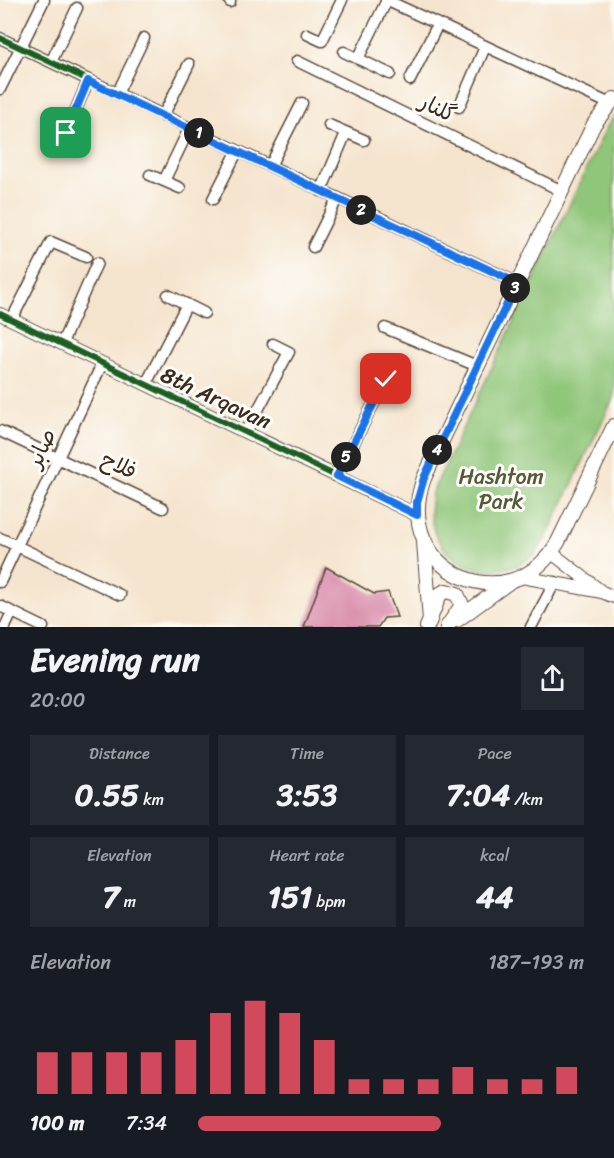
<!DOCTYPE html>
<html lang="en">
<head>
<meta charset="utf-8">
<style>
  body { margin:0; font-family:Sriracha,"Playpen Sans Arabic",sans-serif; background:#242831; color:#f1f3f6; height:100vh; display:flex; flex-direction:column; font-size:22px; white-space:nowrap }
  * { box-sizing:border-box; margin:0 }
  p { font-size:20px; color:#9ea1a6 }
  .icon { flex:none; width:33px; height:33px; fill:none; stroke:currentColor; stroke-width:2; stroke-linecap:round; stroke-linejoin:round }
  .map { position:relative; height:627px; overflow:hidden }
  .panel { display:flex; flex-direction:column; background:#171b24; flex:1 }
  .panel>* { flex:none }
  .pin { position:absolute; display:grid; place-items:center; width:51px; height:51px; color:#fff; margin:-26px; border-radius:12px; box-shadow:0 3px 9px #0006 }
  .km { position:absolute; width:30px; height:30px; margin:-15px; border-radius:50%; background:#222; color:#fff; font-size:16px; line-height:30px; text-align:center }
  .round { display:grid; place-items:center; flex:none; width:63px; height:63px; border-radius:0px; background:#242831 }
  .headline { display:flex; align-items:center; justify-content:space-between; height:102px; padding:0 30px }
  h1 { font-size:33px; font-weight:700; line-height:45px }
  .stats { display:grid; grid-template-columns:repeat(3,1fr); gap:9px; height:102px; padding:6px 30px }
  .stats div { display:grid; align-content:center; border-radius:0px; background:#242831; text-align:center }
  .stats b { font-size:30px; font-weight:700 }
  .stats small { font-size:16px; font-weight:400 }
  .stats p { font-size:16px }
  .chart { height:168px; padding:12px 30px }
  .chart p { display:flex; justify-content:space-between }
  .chart svg { width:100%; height:108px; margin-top:6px; stroke:#d1495b; stroke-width:6 }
  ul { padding:0 30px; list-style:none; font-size:20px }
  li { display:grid; grid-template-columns:96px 72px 1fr; align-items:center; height:45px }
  li i { height:15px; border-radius:8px; background:#d1495b }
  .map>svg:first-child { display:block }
</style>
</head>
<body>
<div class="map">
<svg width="614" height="627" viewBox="0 0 614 627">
  <rect width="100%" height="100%" fill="#fdfcf7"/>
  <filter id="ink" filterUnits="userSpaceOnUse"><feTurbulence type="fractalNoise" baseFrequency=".0167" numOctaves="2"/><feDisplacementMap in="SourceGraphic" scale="12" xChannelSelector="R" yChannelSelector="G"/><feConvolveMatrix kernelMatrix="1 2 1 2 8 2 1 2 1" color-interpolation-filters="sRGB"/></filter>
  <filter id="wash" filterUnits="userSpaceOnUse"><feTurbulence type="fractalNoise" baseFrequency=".008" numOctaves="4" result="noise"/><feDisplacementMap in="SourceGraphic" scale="24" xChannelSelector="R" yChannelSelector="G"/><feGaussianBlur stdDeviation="1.35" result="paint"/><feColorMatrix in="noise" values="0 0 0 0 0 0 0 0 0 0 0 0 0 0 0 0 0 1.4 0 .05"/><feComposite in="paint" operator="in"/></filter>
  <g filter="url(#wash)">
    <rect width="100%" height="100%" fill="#f5e4cd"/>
    <!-- green -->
    <path fill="#90c679" stroke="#66784c" stroke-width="1.5" d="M614,116V397L547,536L535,554L517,566L485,571L465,565L447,553L435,535L430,514L432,493L605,130Z"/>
    <g id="blocks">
      <!-- building -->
      <path fill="#da8fad" d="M326,567L374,594L388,592L397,617L384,618L378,627H304Z"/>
    </g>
  </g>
  <g filter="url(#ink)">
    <use href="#blocks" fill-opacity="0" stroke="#574638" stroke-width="1.5"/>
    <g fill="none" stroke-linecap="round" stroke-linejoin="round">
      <defs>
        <path id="minor" d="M386,0L608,103
          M230,2V0
          M307,34L322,41L342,0
          M0,38L517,283
          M344,52L390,74
          M358,59L387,0
          M297,61L562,191
          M51,62L77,8
          M410,80L438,24
          M0,89L44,0
          M117,94L144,38
          M459,107L485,47
          M163,116L189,64
          M329,125L364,140
          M52,127L78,138
          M66,133L88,81
          M270,166L302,103
          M150,175L180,188
          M164,181L189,129
          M321,191L346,133
          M213,199L237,152
          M313,247L337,199
          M168,295L204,313
          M12,319L51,242L86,257
          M385,328L477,366
          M62,343L97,263
          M146,384L187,304
          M0,431L163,508
          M246,432L289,352L273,344
          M337,476L386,379
          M0,538L120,595
          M0,582L102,364
          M0,606L43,627
          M5,627L12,612
          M531,627L555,582"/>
        <path id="tertiary" d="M0,314L417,515
          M552,553L602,592L614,597
          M522,577L602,592"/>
        <path id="secondary" d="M614,99L594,124L424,478C390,570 509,626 558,542L614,426
          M424,542L430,620L427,627
          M432,614L440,594L446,591L457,594L462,605L447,627
          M457,620L509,582"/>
      </defs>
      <!-- minor casing -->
      <use href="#minor" stroke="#574638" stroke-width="13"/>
      <!-- tertiary casing -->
      <use href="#tertiary" stroke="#574638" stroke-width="14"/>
      <!-- secondary casing -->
      <use href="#secondary" stroke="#574638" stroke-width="16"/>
      <!-- minor -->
      <use href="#minor" stroke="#fff" stroke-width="10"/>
      <!-- tertiary -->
      <use href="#tertiary" stroke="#fff" stroke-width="12"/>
      <!-- secondary -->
      <use href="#secondary" stroke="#fff" stroke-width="14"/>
      <defs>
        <path id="cycleway" d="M0,38L517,283
          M0,314L417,515"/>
      </defs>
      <!-- cycleway casing -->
      <use href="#cycleway" stroke="#fdfcf7" stroke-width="10"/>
      <!-- cycleway -->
      <use href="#cycleway" stroke="#1b5e20" stroke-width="6"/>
    </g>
  </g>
  <g fill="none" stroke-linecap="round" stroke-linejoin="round" filter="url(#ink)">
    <defs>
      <path id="route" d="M66,133L88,81L517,283L424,478L417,502V515L337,476L386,379"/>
    </defs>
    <!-- route casing -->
    <use href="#route" stroke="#fff" stroke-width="12"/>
    <!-- route -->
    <use href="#route" stroke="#1a73e8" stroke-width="8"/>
  </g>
  <g text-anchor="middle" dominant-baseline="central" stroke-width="6" stroke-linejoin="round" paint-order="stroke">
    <!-- street labels -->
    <g font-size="22" fill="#3b2a1e" stroke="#fdfcf7">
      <text transform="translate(438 108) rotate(26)">گلنار</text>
      <text transform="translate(216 398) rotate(25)">8th Arqavan</text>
      <text transform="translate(41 448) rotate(-65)">صابر</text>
      <text transform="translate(119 465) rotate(25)">فلاح</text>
    </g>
    <!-- park labels -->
    <g font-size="22" fill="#545939" stroke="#fdfcf7">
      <text x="501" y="476">Hashtom<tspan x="501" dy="25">Park</tspan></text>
    </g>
  </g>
</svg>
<div class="pin" style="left:66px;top:133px;background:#1e9e55"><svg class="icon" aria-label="arrive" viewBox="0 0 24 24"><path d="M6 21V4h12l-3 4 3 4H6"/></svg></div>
<div class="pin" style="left:386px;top:379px;background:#d93025"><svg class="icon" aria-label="check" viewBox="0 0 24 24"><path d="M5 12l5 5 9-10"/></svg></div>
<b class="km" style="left:199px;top:133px">1</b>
<b class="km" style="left:361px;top:210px">2</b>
<b class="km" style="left:515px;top:288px">3</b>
<b class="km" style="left:437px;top:450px">4</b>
<b class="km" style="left:346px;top:457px">5</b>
</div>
<section class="panel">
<div class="headline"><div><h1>Evening run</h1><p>20:00</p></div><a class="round"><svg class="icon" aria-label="share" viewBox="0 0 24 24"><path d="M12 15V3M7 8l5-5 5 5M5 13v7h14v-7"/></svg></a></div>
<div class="stats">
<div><p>Distance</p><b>0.55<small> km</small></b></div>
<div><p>Time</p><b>3:53</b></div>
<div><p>Pace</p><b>7:04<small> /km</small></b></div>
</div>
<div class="stats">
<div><p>Elevation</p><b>7<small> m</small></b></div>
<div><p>Heart rate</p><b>151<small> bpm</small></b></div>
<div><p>kcal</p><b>44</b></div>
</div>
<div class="chart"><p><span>Elevation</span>187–193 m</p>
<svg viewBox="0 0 160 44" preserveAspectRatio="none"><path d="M5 44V27M15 44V27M25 44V27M35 44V27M45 44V22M55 44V11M65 44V6M75 44V11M85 44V22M95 44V38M105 44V38M115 44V38M125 44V33M135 44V38M145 44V38M155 44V33"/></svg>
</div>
<ul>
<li><b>100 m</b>7:34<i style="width:63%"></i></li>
</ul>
</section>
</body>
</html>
